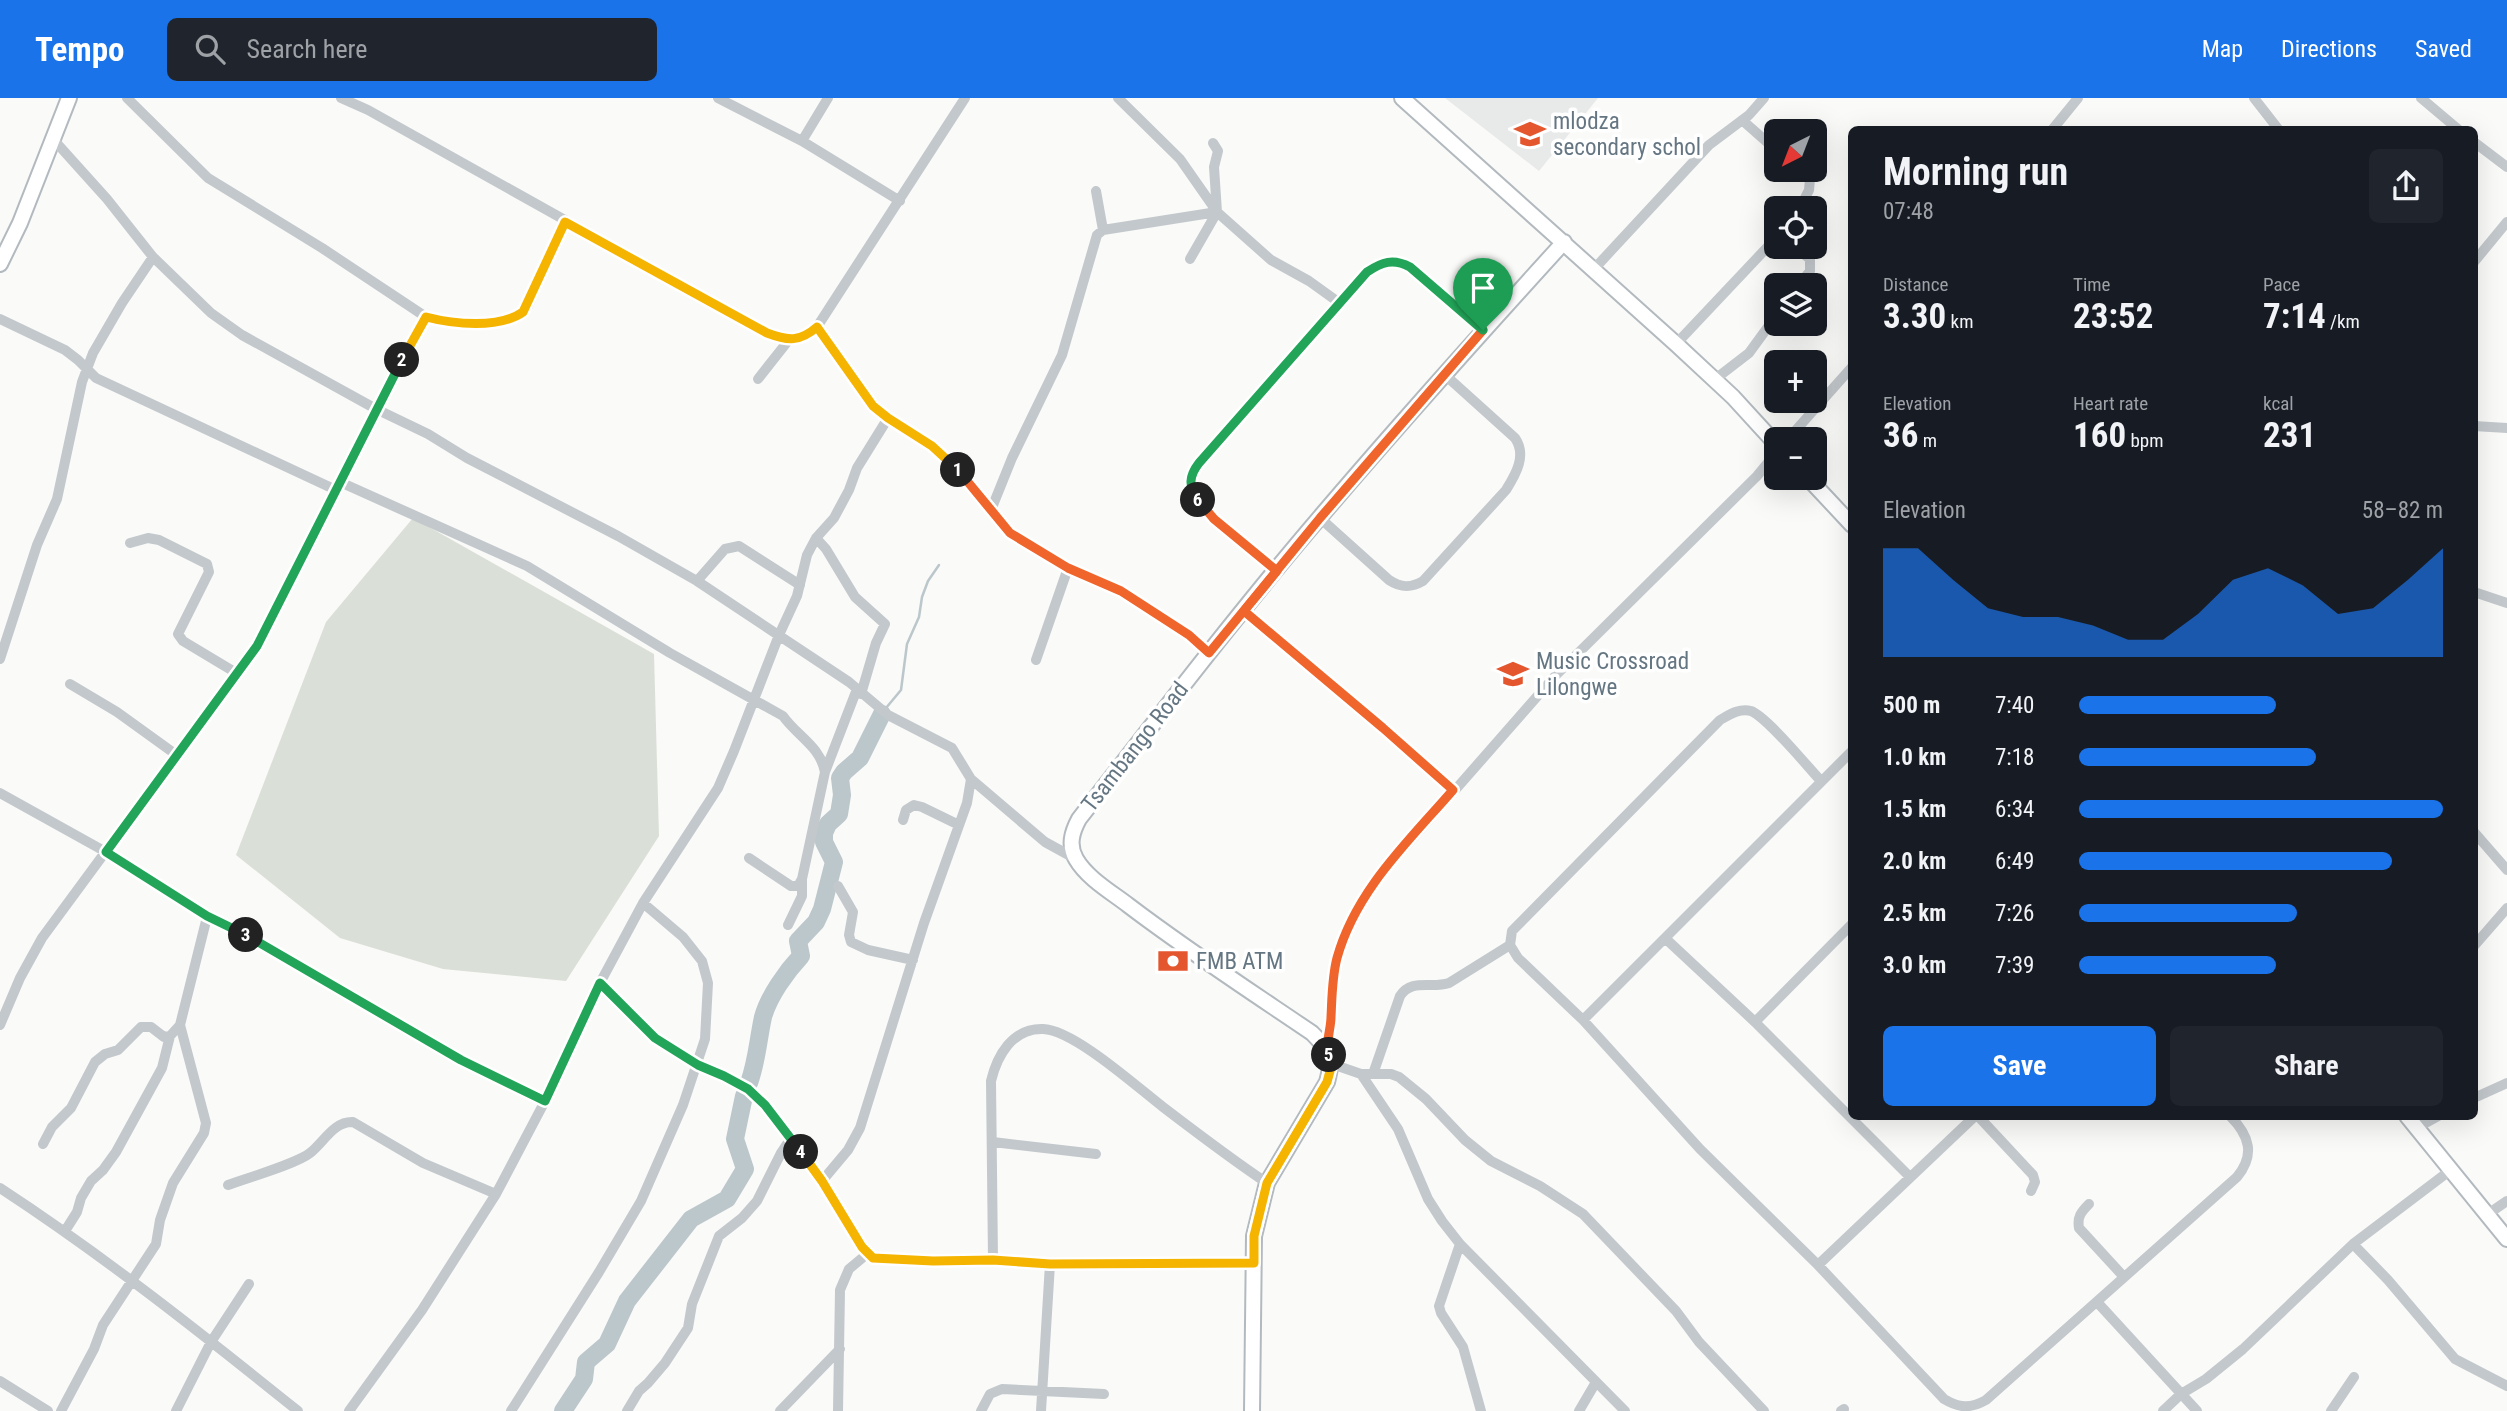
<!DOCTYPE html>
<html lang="en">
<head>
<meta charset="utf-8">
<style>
  body { margin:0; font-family:"Roboto Condensed",sans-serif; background:#20242c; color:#f1f3f6; height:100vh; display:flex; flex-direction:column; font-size:26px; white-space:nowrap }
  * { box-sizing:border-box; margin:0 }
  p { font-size:23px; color:#9ea1a6 }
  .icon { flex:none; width:38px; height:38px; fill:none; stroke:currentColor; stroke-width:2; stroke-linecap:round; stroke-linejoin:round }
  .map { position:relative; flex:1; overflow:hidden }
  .sheet { position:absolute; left:1848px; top:28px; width:630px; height:994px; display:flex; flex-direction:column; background:#171b24; border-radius:10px; box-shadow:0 7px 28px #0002 }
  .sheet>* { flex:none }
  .needle { width:46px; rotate:222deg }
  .tools { position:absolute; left:1764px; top:21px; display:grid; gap:14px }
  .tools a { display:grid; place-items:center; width:63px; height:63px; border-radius:10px; background:#171b24; box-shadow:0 7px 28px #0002; font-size:35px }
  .pin { position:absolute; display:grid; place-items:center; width:60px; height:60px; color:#fff; margin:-72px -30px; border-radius:50% 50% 50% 0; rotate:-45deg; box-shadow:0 0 7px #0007 }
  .pin .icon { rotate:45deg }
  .km { position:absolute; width:35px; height:35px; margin:-18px; border-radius:50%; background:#222; color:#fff; font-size:19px; line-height:35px; text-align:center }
  .round { display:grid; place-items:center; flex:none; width:74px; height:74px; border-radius:10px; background:#20242c }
  .headline { display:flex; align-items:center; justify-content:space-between; height:119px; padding:0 35px }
  h1 { font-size:38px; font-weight:700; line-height:52px }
  .metrics { display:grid; grid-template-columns:repeat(3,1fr); gap:10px; height:119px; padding:7px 35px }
  .metrics div { display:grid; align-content:center }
  .metrics b { font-size:35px; font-weight:700 }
  .metrics small { font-size:19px; font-weight:400 }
  .metrics p { font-size:19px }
  .chart { height:196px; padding:14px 35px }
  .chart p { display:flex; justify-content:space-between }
  .chart svg { width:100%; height:126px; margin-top:7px; fill:#1a73e8; opacity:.7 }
  .button { display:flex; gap:14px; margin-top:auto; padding:14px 35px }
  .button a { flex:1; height:80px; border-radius:10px; background:#1a73e8; color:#fff; font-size:28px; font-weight:700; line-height:80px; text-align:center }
  .button a+a { background:#20242c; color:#f1f3f6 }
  ul { padding:0 35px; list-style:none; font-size:23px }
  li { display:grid; grid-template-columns:112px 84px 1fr; align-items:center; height:52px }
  li i { height:18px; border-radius:9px; background:#1a73e8 }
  header { display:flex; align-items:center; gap:42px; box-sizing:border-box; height:98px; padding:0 35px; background:#1a73e8; color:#fff }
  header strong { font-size:33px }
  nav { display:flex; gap:38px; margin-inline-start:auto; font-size:24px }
  .search { width:490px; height:63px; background:#20242c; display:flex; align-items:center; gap:18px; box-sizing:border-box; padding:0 24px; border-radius:10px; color:#9ea1a6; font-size:26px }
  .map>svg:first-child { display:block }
</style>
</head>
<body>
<header>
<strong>Tempo</strong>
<div class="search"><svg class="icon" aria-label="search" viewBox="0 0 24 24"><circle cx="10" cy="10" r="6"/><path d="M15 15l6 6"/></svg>Search here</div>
<nav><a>Map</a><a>Directions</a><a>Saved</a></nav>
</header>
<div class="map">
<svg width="2507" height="1313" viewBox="0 0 2507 1313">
  <rect width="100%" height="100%" fill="#fafaf8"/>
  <!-- built -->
  <path fill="#e8e9e9" d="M1445,0H1598L1539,73Z"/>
  <!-- green -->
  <path fill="#dadfd7" d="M413,420L654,556L659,738L566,883L443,871L340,840L236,757L326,524Z"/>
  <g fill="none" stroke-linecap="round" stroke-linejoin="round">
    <!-- stream -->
    <path stroke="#bbc7cb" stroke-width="2.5" d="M886,610L901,592L907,546L919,519L922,499L928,483L939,467"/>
    <!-- river -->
    <path stroke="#bbc7cb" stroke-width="18" d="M749,985C757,963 758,942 763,919C769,898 786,874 801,858L798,843L816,824L822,811L834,764L824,744V735L828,726L839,716L842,697L840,680L844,674L860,660L882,616
      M563,1313L584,1281L586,1264L607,1246L627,1203L691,1121L727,1101L745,1071L735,1041L744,998"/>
    <defs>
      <path id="secondary" d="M1402,0L1676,246L1733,299L1776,346
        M0,166L20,125L69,0
        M1808,380L1852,427
        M2407,1018L2507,1141
        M1252,1313L1254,1138L1267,1085L1327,984C1334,959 1330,953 1312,935C1250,893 1187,852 1128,807C1111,794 1087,780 1076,761C1068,747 1072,734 1079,721C1159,619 1237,516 1321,418C1400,325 1482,234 1564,144"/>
    </defs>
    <!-- secondary casing -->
    <use href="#secondary" stroke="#b3babf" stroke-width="18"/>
    <!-- street -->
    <path stroke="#c3c8cc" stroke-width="10" d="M127,0L208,80L322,150L426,219L440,223L489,225L517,219L528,208L565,124
      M341,0L368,12L767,235C788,243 800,244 817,229L965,0
      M718,0L802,43L900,103
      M1118,0L1180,61L1217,114L1271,162L1309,183L1341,206
      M2254,0L2279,32
      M2421,0L2459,32
      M1742,22L1776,52
      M2052,32L2078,0
      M53,41L107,101L153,159L211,215L242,237L376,311L428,336L467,360L618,438L697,483L849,584L888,617L952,650L971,681L1045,744L1076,761
      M802,43L828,0
      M2474,44L2507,69
      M1799,72L1810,81L1809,92L1800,110
      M1096,93L1103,132
      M1795,149L1810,161V173L1799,187
      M1190,161L1217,114L1214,69L1218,53L1213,45
      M2474,164L2507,124
      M1594,171L1709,47L1749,17L1764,0
      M0,221L65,252L78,262L96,280L336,392
      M817,229L873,308L888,320L932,348L961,376L991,412
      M1676,246L1776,140
      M758,281L788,243
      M1714,282L1749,255L1776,218
      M2474,328L2507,330
      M1788,341L1852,269
      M340,384L527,468L670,555L783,618C797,638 820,648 825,674
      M1320,420L1389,482C1401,490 1411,490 1423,483L1506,392C1516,376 1527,357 1515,340L1444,276
      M816,440L826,451L855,499L885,526L876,545L861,596
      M130,445L148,440L159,442L207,466L209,474L178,536L183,543L238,576
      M1277,473C1250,451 1194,416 1190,381L1199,365L1367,175C1382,164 1393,160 1410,168L1483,232
      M697,483L725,451L739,448L800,487
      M2474,494L2507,505
      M1243,513L1383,630L1453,692
      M1209,555C1190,535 1167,522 1144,508C1132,501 1120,492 1107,486C1065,466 1019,452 991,412L1012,360L1062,257L1097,137L1103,132L1217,114
      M0,561L37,447L57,401L82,284L93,255L122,205L153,159
      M1036,562L1068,470
      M70,586L117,614L178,658
      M1821,683C1807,668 1767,619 1751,613C1739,610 1729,617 1720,622L1512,833L1510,847L1518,860L1583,922L1700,1051L1818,1167L1944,1301C1959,1310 1970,1311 1986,1302L2237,1079C2255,1057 2250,1038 2230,1018
      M0,695L106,754L207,819L247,838L461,962L545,1003
      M903,722L906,712L914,707L922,709L959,727
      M2474,734L2507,772
      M749,760L791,788H798L802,781
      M838,788L853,814L849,837L851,844L868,852L913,862
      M788,827L802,798V781L825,674L857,591
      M1666,841L1755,924L1909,1078
      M2474,848L2507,810
      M600,885L655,940L698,967L724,977L748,991L765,1007L822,1083L862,1149L873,1160L933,1163L993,1162L1050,1166L1254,1165
      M1583,922L1852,653
      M1755,924L1852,826
      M0,927L20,880L42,840L257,548L274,518L376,311L426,219
      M1327,950C1332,928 1330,907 1332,885C1337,850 1352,820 1369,790L1556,577L1757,378L1776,355
      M1332,966L1361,976H1391L1399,979L1426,1001L1465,1042L1491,1063L1540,1088L1583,1116L1676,1213L1699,1244L1764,1313
      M1361,976L1398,1031L1428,1101L1442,1123L1460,1146L1625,1313
      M1373,976L1400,898C1412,880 1431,891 1449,885L1510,847
      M2474,1000L2507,985
      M1978,1018L2033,1077L2035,1084L2031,1093
      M2418,1029L2438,1018
      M993,1044L1096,1056
      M43,1046L52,1029L71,1010L95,964L105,956L118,952L141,929H151L164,939L170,938
      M822,1083L848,1052L860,1030L924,825L967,705L971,681
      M228,1087C247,1080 296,1066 310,1055C324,1044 334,1023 353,1024L423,1065L496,1096
      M0,1090C104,1158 201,1235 298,1313
      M2089,1106C2081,1114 2077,1119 2079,1130L2124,1179
      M2488,1116L2507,1103
      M65,1133L77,1114L81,1100L91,1083L103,1072L116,1054L162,970L170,938L180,927
      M1460,1146L1439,1208L1441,1215L1463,1249L1481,1313
      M2353,1146L2388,1182L2455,1261L2507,1288
      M993,1162L991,983C997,958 1012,930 1043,931C1074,932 1137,989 1163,1009C1197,1035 1231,1061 1267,1085
      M1818,1167L1975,1018
      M2097,1204L2197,1313
      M0,1283L48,1313
      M61,1313L94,1251L103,1227L156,1146L160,1122L173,1085L204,1035L206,1025L180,927L207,819
      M176,1313L211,1244L249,1186
      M349,1313L422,1212L496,1096L545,1003L600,885L643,805L718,690L734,653L779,537L797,498L807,457L816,440L834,420L849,392L857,370L888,320
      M511,1313L599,1174L641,1103L683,1007L705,941L708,885L702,863L683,839L643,805
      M627,1313L639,1293L648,1285L665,1265L688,1230L692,1206L719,1138L742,1120L757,1103L781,1055L791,1040
      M780,1313L840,1251
      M838,1313L840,1192L849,1171L867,1156
      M981,1313L990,1296L1002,1291L1104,1296
      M1041,1313L1050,1166
      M1579,1313L1596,1284
      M1841,1313L1844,1311
      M2163,1313L2181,1296L2206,1281L2243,1251L2353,1146L2452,1071
      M2331,1313L2354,1279"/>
    <!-- secondary -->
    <use href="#secondary" stroke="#fff" stroke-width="14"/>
  </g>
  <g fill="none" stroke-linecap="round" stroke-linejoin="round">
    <defs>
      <path id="split-1" d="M958,372L1010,435L1068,470L1121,493L1189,537L1209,555L1320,420L1483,232"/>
      <path id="split-2" d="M402,262L426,219C453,226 499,231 523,214L565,124L767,235C788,243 800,244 817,229L873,308L888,320L932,348L958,372"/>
      <path id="split-3" d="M246,837L207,818L106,754L257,548L402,262"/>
      <path id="split-4" d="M246,837L461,962L545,1003L600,885L655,940L698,967L724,978L748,991L765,1007L801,1054"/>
      <path id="split-5" d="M801,1054L822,1083L862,1149L873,1160L933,1163L993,1162L1050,1166L1254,1165V1138L1267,1085L1327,984L1332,966L1329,957"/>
      <path id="split-6" d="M1198,402L1214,421L1277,473L1244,513L1383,630L1453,692C1408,744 1356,792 1337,860C1332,879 1332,899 1331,919C1331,931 1325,945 1329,957"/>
      <path id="split-7" d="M1198,402C1188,388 1189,378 1199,365L1367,174C1382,164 1393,160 1410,169L1483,232"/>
    </defs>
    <!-- split-1 casing -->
    <use href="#split-1" stroke="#fff" stroke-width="14"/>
    <!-- split-2 casing -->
    <use href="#split-2" stroke="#fff" stroke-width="14"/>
    <!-- split-3 casing -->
    <use href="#split-3" stroke="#fff" stroke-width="14"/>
    <!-- split-4 casing -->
    <use href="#split-4" stroke="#fff" stroke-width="14"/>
    <!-- split-5 casing -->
    <use href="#split-5" stroke="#fff" stroke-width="14"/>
    <!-- split-6 casing -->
    <use href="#split-6" stroke="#fff" stroke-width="14"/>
    <!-- split-7 casing -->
    <use href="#split-7" stroke="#fff" stroke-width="14"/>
    <!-- split-1 -->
    <use href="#split-1" stroke="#f0652b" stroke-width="9"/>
    <!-- split-2 -->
    <use href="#split-2" stroke="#f5b400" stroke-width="9"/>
    <!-- split-3 -->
    <use href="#split-3" stroke="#22a559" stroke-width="9"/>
    <!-- split-4 -->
    <use href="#split-4" stroke="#22a559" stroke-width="9"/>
    <!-- split-5 -->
    <use href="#split-5" stroke="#f5b400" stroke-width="9"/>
    <!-- split-6 -->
    <use href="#split-6" stroke="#f0652b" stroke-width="9"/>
    <!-- split-7 -->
    <use href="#split-7" stroke="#22a559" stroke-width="9"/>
  </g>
  <!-- icons -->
  <defs>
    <symbol id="school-bare" viewBox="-9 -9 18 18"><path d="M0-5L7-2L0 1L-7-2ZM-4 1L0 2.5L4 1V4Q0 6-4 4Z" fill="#e4572e" stroke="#fff" stroke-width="2.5" paint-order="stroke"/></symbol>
    <symbol id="university-bare" viewBox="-9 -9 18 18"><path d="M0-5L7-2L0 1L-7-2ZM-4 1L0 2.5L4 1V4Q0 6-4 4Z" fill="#e4572e" stroke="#fff" stroke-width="2.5" paint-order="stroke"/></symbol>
    <symbol id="bank-bare" viewBox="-9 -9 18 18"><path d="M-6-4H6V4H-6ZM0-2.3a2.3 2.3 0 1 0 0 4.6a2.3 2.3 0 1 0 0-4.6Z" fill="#e4572e" stroke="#fff" stroke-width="2.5" paint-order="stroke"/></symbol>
  </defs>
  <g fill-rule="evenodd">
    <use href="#school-bare" x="1508" y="14" width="44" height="44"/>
    <use href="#university-bare" x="1491" y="554" width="44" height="44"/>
    <use href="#bank-bare" x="1151" y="841" width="44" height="44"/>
  </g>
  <g text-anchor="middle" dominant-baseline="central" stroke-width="7" stroke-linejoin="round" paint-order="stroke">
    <!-- poi labels -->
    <g font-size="23" fill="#657683" stroke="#fff" text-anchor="start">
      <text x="1553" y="23">mlodza<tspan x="1553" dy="26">secondary schol</tspan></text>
      <text x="1536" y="563">Music Crossroad<tspan x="1536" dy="26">Lilongwe</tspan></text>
      <text x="1196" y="863">FMB ATM</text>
    </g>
    <!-- street labels -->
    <g font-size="23" fill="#657683" stroke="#fff">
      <text transform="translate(1135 649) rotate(-52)">Tsambango Road</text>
    </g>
  </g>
</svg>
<div class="tools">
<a><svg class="needle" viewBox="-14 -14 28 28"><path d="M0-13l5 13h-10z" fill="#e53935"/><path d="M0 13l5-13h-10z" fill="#9ea1a6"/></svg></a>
<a><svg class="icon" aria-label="locate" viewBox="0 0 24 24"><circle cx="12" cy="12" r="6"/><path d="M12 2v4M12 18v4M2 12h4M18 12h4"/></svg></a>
<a><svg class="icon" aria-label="layers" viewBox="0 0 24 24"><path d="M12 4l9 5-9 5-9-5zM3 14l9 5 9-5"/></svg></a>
<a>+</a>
<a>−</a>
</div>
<div class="pin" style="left:1483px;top:232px;background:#1e9e55"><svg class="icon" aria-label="arrive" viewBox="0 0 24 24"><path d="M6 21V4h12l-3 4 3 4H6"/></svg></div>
<b class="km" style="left:958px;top:372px">1</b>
<b class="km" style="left:402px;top:262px">2</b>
<b class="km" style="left:246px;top:837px">3</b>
<b class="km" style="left:801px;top:1054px">4</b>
<b class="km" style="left:1329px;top:957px">5</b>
<b class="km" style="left:1198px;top:402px">6</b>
<section class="sheet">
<div class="headline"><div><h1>Morning run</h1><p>07:48</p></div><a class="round"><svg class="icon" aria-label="share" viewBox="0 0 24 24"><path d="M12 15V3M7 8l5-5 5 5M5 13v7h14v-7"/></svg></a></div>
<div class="metrics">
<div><p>Distance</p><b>3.30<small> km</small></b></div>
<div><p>Time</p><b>23:52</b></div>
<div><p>Pace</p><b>7:14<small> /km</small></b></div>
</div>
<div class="metrics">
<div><p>Elevation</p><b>36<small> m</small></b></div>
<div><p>Heart rate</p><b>160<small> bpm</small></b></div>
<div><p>kcal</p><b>231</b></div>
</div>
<div class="chart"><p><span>Elevation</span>58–82 m</p>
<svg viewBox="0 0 160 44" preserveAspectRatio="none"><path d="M0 44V6L10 6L20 17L30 27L40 30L50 30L60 33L70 38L80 38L90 29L100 17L110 13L120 19L130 29L140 27L150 17L160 6V44z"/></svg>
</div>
<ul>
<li><b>500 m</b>7:40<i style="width:54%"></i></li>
<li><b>1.0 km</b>7:18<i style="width:65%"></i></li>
<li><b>1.5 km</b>6:34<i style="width:100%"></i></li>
<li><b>2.0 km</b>6:49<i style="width:86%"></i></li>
<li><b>2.5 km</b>7:26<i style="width:60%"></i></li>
<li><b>3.0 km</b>7:39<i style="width:54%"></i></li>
</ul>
<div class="button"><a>Save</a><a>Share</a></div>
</section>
</div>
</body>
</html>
